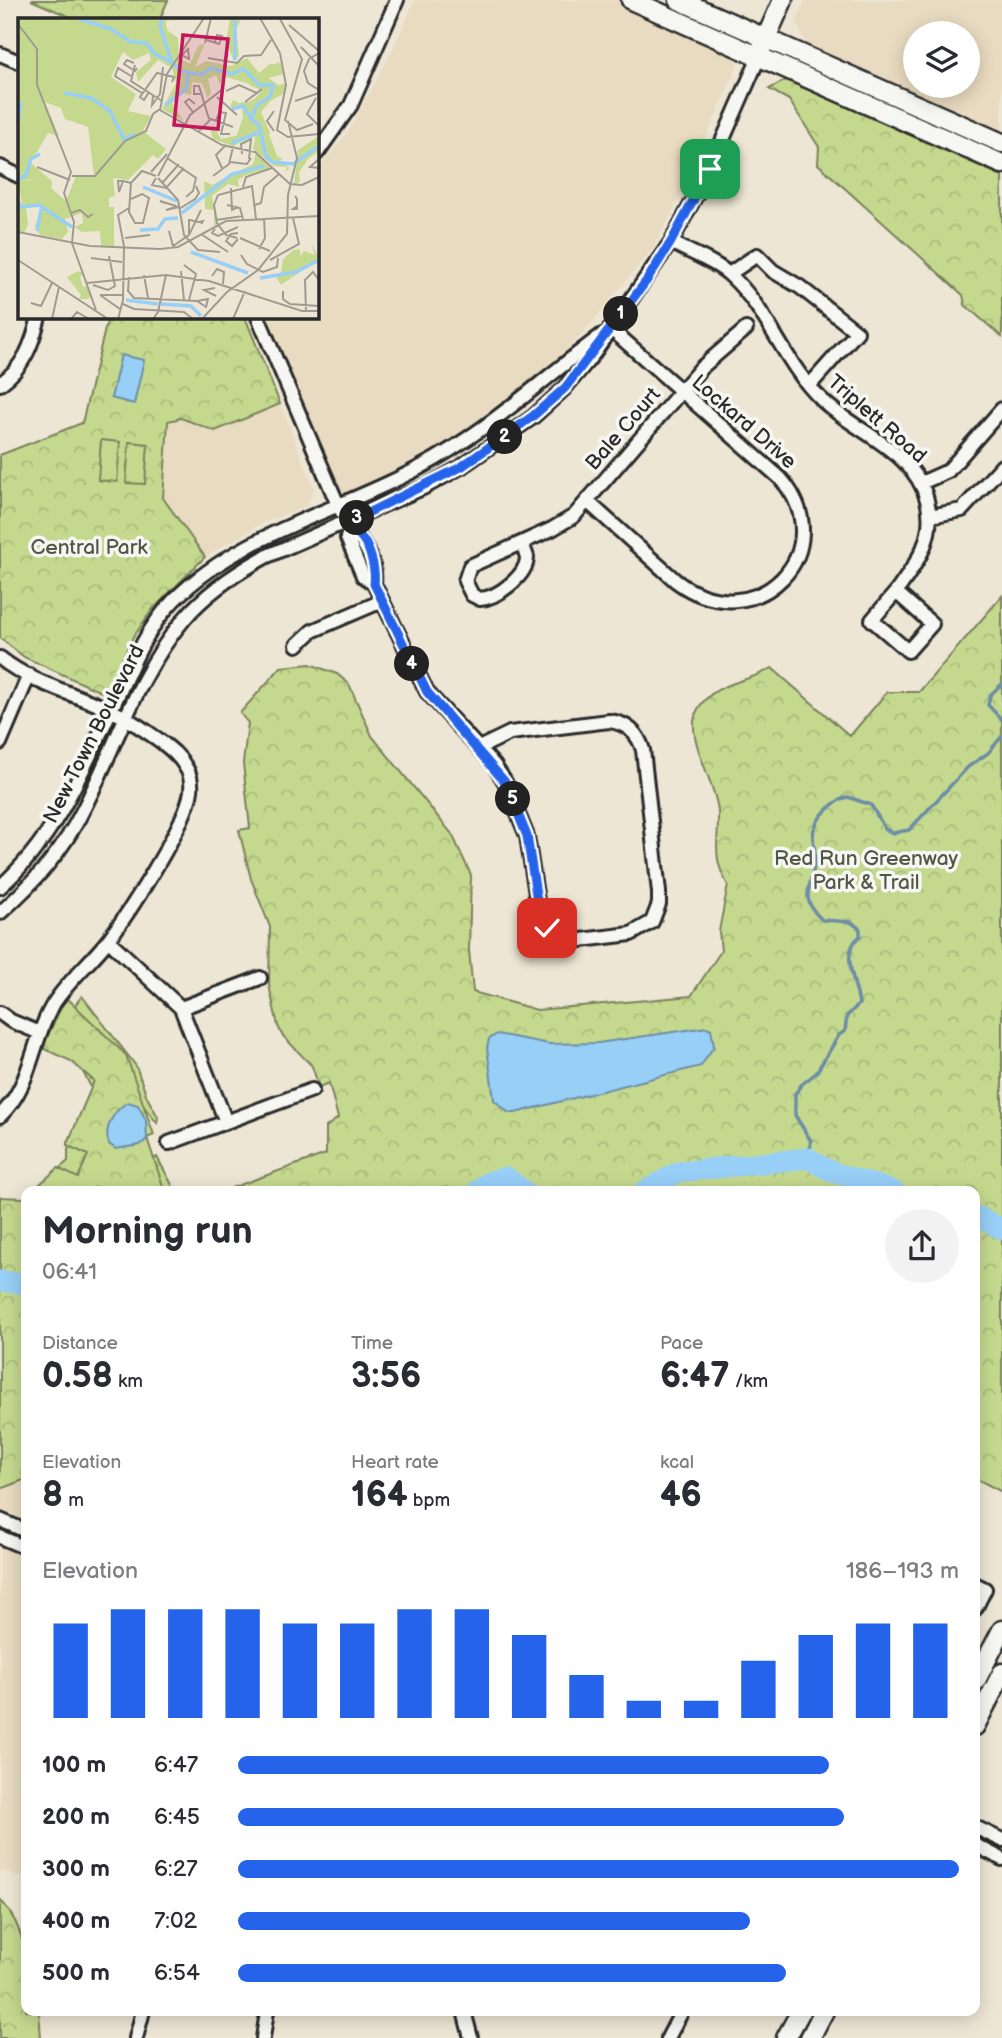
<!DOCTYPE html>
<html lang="en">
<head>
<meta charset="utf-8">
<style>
  body { margin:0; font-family:"Balsamiq Sans",sans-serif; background:#f2f2f3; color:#2b2b33; height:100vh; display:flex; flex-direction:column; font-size:26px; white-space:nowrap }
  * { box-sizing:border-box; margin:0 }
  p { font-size:23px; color:#7c7c81 }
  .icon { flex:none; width:38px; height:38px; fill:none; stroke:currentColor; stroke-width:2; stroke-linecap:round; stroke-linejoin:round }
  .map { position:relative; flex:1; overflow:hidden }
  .side { position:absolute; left:21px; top:1186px; width:959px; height:830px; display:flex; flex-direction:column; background:#fff; border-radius:14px; box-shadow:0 4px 18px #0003 }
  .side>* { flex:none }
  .buttons { position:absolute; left:903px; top:21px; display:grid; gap:14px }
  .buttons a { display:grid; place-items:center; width:77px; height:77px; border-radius:50%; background:#fff; box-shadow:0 4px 18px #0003; font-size:35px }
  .pin { position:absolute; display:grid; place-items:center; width:60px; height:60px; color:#fff; margin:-30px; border-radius:14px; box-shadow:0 4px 10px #0006 }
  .km { position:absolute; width:35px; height:35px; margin:-18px; border-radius:50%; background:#222; color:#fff; font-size:19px; line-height:35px; text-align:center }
  .round { display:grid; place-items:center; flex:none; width:74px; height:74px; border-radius:37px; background:#f2f2f3 }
  .overview { display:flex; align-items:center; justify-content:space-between; height:119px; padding:0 21px }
  h1 { font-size:38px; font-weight:800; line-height:52px }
  .stats { display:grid; grid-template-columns:repeat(3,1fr); gap:10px; height:119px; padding:7px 21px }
  .stats div { display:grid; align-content:center }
  .stats b { font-size:35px; font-weight:800 }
  .stats small { font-size:19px; font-weight:400 }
  .stats p { font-size:19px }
  .chart { height:196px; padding:14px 21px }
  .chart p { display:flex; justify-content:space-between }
  .chart svg { width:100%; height:126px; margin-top:7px; stroke:#2563eb; stroke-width:6 }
  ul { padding:0 21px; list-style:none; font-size:23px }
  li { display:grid; grid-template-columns:112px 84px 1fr; align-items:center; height:52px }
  li i { height:18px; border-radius:9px; background:#2563eb }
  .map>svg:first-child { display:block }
</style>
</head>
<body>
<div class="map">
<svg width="1002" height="2038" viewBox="0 0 1002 2038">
  <defs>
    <pattern id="forest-firs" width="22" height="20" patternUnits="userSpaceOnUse" patternTransform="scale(1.75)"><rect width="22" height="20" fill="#c5d98e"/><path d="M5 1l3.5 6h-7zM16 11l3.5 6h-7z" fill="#a9ba7b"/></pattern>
    <pattern id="park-crowns" width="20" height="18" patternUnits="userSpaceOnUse" patternTransform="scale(1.75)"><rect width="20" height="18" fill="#c5d98e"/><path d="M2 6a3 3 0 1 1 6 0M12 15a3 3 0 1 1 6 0" fill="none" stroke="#a9ba7b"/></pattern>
  </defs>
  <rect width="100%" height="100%" fill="#eee6d5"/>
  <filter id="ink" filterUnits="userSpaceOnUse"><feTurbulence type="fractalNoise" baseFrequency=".0143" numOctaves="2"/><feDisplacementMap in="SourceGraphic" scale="14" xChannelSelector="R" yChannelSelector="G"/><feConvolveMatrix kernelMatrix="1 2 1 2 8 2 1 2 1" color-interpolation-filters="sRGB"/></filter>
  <g filter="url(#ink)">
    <!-- built -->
    <path fill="#e9dbc1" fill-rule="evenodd" d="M415,0H615L727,50L737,58V67L682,193L655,246L579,338L488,419L442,449L386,478L347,493L341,491L266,317H317V169L348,132L391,53Z
      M805,0H1002V131L806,44L796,22ZM968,33V86H915V33Z
      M280,404L314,488L307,506L261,524L205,557L163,498L168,421L181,418L215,431Z
      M26,1479V1877L0,1871V1489Z"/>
    <!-- forest -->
    <path fill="url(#forest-firs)" stroke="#78825c" stroke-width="2" d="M82,996L136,1066L147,1097L158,1117L157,1123L137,1098L91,1063L130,1170L157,1157L176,1192H33L68,1161V1149L92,1089L83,1072L57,1042L66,1017Z"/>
    <!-- park -->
    <path fill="url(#park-crowns)" stroke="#78825c" stroke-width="2" d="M31,0H168L160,19H75Z
      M786,80L1002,176V337L965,305L963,295L818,164L819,147L789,100L769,89Z
      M108,317H245L280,404L215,431L181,418L168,421L163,498L205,557L152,610L132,639L107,690L101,692L24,657L0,638V455L82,423Z
      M1002,596V1492L975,1478V1192H220L326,1154V1127L338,1118L329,1083L319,1087L312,1066L282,1035L278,1026L269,985L270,927L251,879L239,830L250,828L243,763L248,723L240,713L281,667L310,664L337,674L349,684L372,736L452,834L471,875L469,950L473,992L537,1010L691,996L721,951L719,931L728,885C711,856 719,843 718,812C717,783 682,735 698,709C715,681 747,683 772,668L850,736L887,692H919Z
      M66,997L126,1055L154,1135L147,1138L165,1192H31L58,1168L78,1178L88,1155L67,1145L94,1081L71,1061L42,1048Z
      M26,1195V1479L0,1489V1197L23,1198Z
      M0,1899C31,1935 26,1966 26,2011H39L41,2038H0Z"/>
    <!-- garden -->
    <path fill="#c5d98e" stroke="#78825c" stroke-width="2" d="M101,440L120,442L117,482L98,480Z
      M129,442L148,444L145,484L126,483Z"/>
    <!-- water -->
    <path fill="#98cff7" stroke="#6c8da5" stroke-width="2" d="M121,355L144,360L134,404L111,398Z
      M707,1027L711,1029L714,1046L701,1066L515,1113H509L494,1100L487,1048L489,1039L497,1034L549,1044L598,1043Z
      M128,1102L138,1105L146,1120L147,1139L140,1145L116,1149L109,1144C103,1128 114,1110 128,1102Z"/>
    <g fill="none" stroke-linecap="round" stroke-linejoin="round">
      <!-- stream -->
      <path stroke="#6c8da5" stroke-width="3.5" d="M1002,684L990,695L988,705L1002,720
        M809,1158L811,1141L795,1115V1094L801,1085L816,1073L839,1035L845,1031L847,1016L859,1004C856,981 839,953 860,936V929L851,922L822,920C798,897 811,889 815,861C816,851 811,838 814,829C819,815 834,800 848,797L871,805L885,829L893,833L909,830L968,767L988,753L1002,736"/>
      <!-- river -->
      <path stroke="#98cff7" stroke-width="21" d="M476,1192L488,1182L506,1177L525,1192
        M643,1192L678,1172L809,1158C830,1176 868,1181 895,1192
        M975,1215L1002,1229
        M0,1281L26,1284"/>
      <defs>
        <path id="street" d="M0,54L19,62
          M317,153L351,105L397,0
          M0,167L19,176
          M671,242C690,253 715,261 731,276C769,311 784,364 822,400C855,432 915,451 927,500C937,537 916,564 896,592L932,624L908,651L872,620L896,592
          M729,274L757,255L773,271L800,287L857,332L809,386
          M258,317L338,505C351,532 378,551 374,584
          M0,384C24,367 32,345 39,317
          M921,483L948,471L1002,409
          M587,501L676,581C756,641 844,549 780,478L610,328
          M930,516L962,510L1002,466
          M350,529L347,538L363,576L374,584L427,692L494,765L505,782L527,836L538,907L547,928L555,936L573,941L631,934L652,922L659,904V892L643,750C638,733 627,723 609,721L510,733L479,748
          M522,543L527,557C527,576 497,598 480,599L472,595L465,581L470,566L552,529L574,516L701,368L746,329
          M297,645L312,631L382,601
          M0,658C31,683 73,693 110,710C128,718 143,729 159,740C169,748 179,755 185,766C190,773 192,783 191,791C187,823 130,911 109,939C92,961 70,979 54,1003C31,1040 33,1084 0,1116
          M0,743L29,675
          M0,887C60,834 86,761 120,691C134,660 149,625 174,600C242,532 336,513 419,468C487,432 540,381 602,335
          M0,913C34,883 63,851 83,810C116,746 138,673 185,618C207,592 236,573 265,557L425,487L461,467L533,417L565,388L591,357L671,242L710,169L759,57
          M108,940L181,1008L226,1122
          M181,1008L260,978
          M0,1013L11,1021L40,1033
          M169,1143L312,1090
          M0,1520L26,1531
          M0,1537L26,1548
          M975,1584L985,1589L975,1609
          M975,1827L1002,1840
          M975,1845L1002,1859
          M464,2011L471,2038
          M136,2038L143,2011
          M263,2038L267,2011
          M668,2038L682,2011"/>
        <path id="secondary" d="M631,0L1002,164
          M679,0L1002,143
          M762,47L783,0
          M975,1682L1002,1630
          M975,1726L1002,1673
          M786,2038L801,2011
          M810,2038L824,2011"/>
      </defs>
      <!-- street casing -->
      <use href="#street" stroke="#2b2b2b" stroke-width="18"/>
      <!-- secondary casing -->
      <use href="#secondary" stroke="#2b2b2b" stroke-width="23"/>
      <!-- street -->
      <use href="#street" stroke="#f6f6f2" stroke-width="12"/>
      <!-- secondary -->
      <use href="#secondary" stroke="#f6f6f2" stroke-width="18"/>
    </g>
  </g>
  <g fill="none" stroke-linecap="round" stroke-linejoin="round" filter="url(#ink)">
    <defs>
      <path id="route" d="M547,928L538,907L527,836L505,782L427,692L374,584C376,570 370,545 359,535C353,530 350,530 347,523L461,467L533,416L565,388L647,280L671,242L710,169"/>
    </defs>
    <!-- route casing -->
    <use href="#route" stroke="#fff" stroke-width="14"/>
    <!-- route -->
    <use href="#route" stroke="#2563eb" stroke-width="9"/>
  </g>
  <g text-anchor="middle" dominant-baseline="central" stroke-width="7" stroke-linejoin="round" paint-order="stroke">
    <!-- street labels -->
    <g font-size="21" fill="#2b2b2b" stroke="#f6f6f2">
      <text transform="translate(877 419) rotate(41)">Triplett Road</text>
      <text transform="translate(744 422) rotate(41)">Lockard Drive</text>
      <text transform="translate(623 429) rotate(-49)">Bale Court</text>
      <text transform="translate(94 734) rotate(-63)">New Town Boulevard</text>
    </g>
    <!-- park labels -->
    <g font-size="21" fill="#525644" stroke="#f6f6f2">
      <text x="89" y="547">Central Park</text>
      <text x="866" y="858">Red Run Greenway<tspan x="866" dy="24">Park &amp; Trail</tspan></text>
    </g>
  </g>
  <!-- overview -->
  <g transform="translate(18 18)">
    <rect width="301" height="301" fill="#eee6d5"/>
    <path d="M60,253L65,255L62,259L65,269L69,268L73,279L69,281H61L63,277L49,259Z" fill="#c5d98e"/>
    <path d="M260,44L263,46L251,60L260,67L267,66L243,94L259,138L265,141L256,146L236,118L215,128L225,99L224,90L212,89L215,82L226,87L247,74L231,67ZM293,224L301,241L263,267L258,259L240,262L263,256L265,241L275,232L282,231V238L286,233L297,237Z" fill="#c5d98e"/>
    <path d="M0,0L159,2L148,3L149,12L160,20L161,40L172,46L180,28L187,25L177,49L188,43L213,48L229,40L241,55L252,46H263L265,56L250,60L260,68L267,66V75L246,86L243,94L252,115L248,120L252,137L272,150L267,154L269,149L256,148L235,131L238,116L215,128L195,121L192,112L195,107L203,121L226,116L224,102L233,100L234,91L214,90L215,86L235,83L246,70L205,58L202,67L198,57L190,61L193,74L190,81L184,65L174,64L173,77L166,75L154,85L166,103L144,91L158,65L154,50L140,42L120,64L118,54L133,42L131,35L115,42L105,34L93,59L118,76L110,93L133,98L125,113L148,131L140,141L135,137L110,162L95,160L97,178L91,180V189H96V228H83L82,213L64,214L56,209L65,205L64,195L47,201L50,214L44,221L22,217L17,208L24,190L20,187L8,190L10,206L6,216L0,213V180L4,186L32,169L48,183L58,158H76L70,109L47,101L43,90L27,84L41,118L30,115L5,158L18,160L0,164ZM212,0L223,2L218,11L221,38L216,43L208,24ZM301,118V133L291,140L281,154L282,164L276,166L280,132ZM238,135L253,150L228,157L220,162L221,169L210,166L194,178L199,206L196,208V192L187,191L186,163L194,167L235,146Z" fill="#c5d98e"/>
    <path d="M14,146L34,163L33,174L20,185L4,186L0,164L17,161L3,159Z" fill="#c5d98e"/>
    <path fill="none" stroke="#98cff7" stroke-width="3.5" d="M59,0L93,11L113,24L128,25L137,36L153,44M144,0L142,8L154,45L163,53L183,57L193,50L213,56L226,51L241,67H255L252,79L239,87L233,101L241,107L248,138L254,144L275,146L301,128M217,0V42M46,75L73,80L92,93L106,121L117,116M147,87L168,71L170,56M214,91L225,88L233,100M0,105L3,84M214,125L242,114M0,162L8,157L13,141L22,136M125,169L159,183M0,185L3,189L21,187L54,209M164,195L214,156L246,148M122,212L140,211L147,201L160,200M19,213L23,191M173,234L230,255M242,260L278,254L301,242M108,282L140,286M143,286L173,288L183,298"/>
    <path fill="none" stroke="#a09b91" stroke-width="2" d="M186,0L149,56L142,92L204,127L237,134L272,166L284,167L301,159M242,0L262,35L268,67L259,112L270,119L301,116M262,1L284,41L267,102L279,112L295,106M0,6L19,31V67L53,154L46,175L56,204L54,225L78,292M271,7L301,33M189,22L201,26L204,18L199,17L197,24M187,25L193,0M283,29L301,48M170,31L171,41L164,37L171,30M301,35L291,41L286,53L290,65L301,72M190,40L219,45L226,38L243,37L253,22M116,45L109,42L106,46L117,53L119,50M117,47L113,63L144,83M113,58L100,50L97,58L124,75M208,73L221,67L239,75M131,74L126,82L122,79L139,55L156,59L154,64M183,76H176V68H181L191,101M135,78L134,87L142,76L145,49M199,79L219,97M298,80L289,96L301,108M277,83L301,75M227,84L244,71M256,93L249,103L256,113M175,94L167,84L171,81L177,86M198,102L202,94L208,95L203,116H212M181,113L193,101L215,109M224,136L223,126L233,121L231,141M149,140L178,160L175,173L168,179M301,141L292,149L301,150M212,144L229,146L233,140M19,149L52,162M204,150L198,137L208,127M133,154L149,136M54,158H77L107,123L128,113L135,96L142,91M140,158L172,97L206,70M195,158L211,146L215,129M138,160L134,167L148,170L166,150M140,160L160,182L166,217L180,232L202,234M105,163L101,174L100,163H105L113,165M145,164L161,146M225,169L228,159L254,150M213,170L214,192L220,189M277,178L279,181V191H275L279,188M113,181L124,176L131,180L125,205H117L111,194L113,165L124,153L138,158M147,185L142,183L158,188M209,187L222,190L225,201M237,187L243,185L246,169L261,156M161,189L148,192L161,188M161,191L177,181L181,175L178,168M53,195L62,192L70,199L75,196M198,202L225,198M197,211L194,215L200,218L220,209M151,213L155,228L171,217M0,214L72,228L142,231L160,229L208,203L301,198M220,215L213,216L208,223L214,228L220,221M183,216L210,234M171,217V202H172L180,204H182L184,205L185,203L181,204M171,217L183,192M107,220L132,217M219,220L208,217L199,205L196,187L200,177L234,168L238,201M222,220L252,233M106,228L100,197L111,190M241,231L247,220L246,200M223,237L229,246L245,254L259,249L260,240M73,240L104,244M0,242L90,301M252,242L281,226L275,200M166,247L178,256L171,282M163,253L166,282M126,257L130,280M194,258L199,251L206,254L205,266M111,259L110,273L116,280L179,283L188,289L190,281L179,283M69,265L148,257L191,263L284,293H301M75,267L90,272L97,268L91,238M197,270L186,272L198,278M265,273V281L272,286L301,288M82,277L102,291M82,277H105M13,285L23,288L34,265M105,286L116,291L166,294L175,301M288,294L287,262L295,254L301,262M34,301L41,269M53,301L59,294L71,301M100,301L105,282L106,228M135,301L140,294L148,257M184,301L209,274L240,252L269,216L270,177L279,140L270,103M215,301L227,273"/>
    <path fill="#c2185b" fill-opacity="0.15" stroke="#c2185b" stroke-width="3.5" d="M165,17L210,21L200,111L156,107Z"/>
    <rect width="301" height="301" fill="none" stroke="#2b2b2b" stroke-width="3.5"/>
  </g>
</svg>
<div class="buttons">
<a><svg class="icon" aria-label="layers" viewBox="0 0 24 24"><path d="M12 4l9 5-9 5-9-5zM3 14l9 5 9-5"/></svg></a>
</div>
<div class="pin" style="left:710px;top:169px;background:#1e9e55"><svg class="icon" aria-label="arrive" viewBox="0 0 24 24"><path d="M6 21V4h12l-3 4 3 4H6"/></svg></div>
<div class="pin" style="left:547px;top:928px;background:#d93025"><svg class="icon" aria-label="check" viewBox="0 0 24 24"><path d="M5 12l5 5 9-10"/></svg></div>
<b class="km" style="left:621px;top:314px">1</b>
<b class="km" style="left:505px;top:437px">2</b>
<b class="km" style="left:357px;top:518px">3</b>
<b class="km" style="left:412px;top:664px">4</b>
<b class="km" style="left:513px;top:799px">5</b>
<section class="side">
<div class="overview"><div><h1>Morning run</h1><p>06:41</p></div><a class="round"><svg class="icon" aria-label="share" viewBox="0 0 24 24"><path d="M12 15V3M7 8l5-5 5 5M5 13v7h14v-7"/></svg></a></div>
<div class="stats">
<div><p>Distance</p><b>0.58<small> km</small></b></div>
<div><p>Time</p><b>3:56</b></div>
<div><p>Pace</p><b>6:47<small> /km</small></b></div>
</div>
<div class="stats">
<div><p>Elevation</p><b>8<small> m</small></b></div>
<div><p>Heart rate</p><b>164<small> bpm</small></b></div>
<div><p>kcal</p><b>46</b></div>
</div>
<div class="chart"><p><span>Elevation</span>186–193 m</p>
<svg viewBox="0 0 160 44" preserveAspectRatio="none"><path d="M5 44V11M15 44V6M25 44V6M35 44V6M45 44V11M55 44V11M65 44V6M75 44V6M85 44V15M95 44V29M105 44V38M115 44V38M125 44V24M135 44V15M145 44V11M155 44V11"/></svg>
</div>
<ul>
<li><b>100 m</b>6:47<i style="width:82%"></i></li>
<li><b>200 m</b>6:45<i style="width:84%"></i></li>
<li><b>300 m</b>6:27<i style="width:100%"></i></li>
<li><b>400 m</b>7:02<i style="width:71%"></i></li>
<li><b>500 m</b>6:54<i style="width:76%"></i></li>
</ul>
</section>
</div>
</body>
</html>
